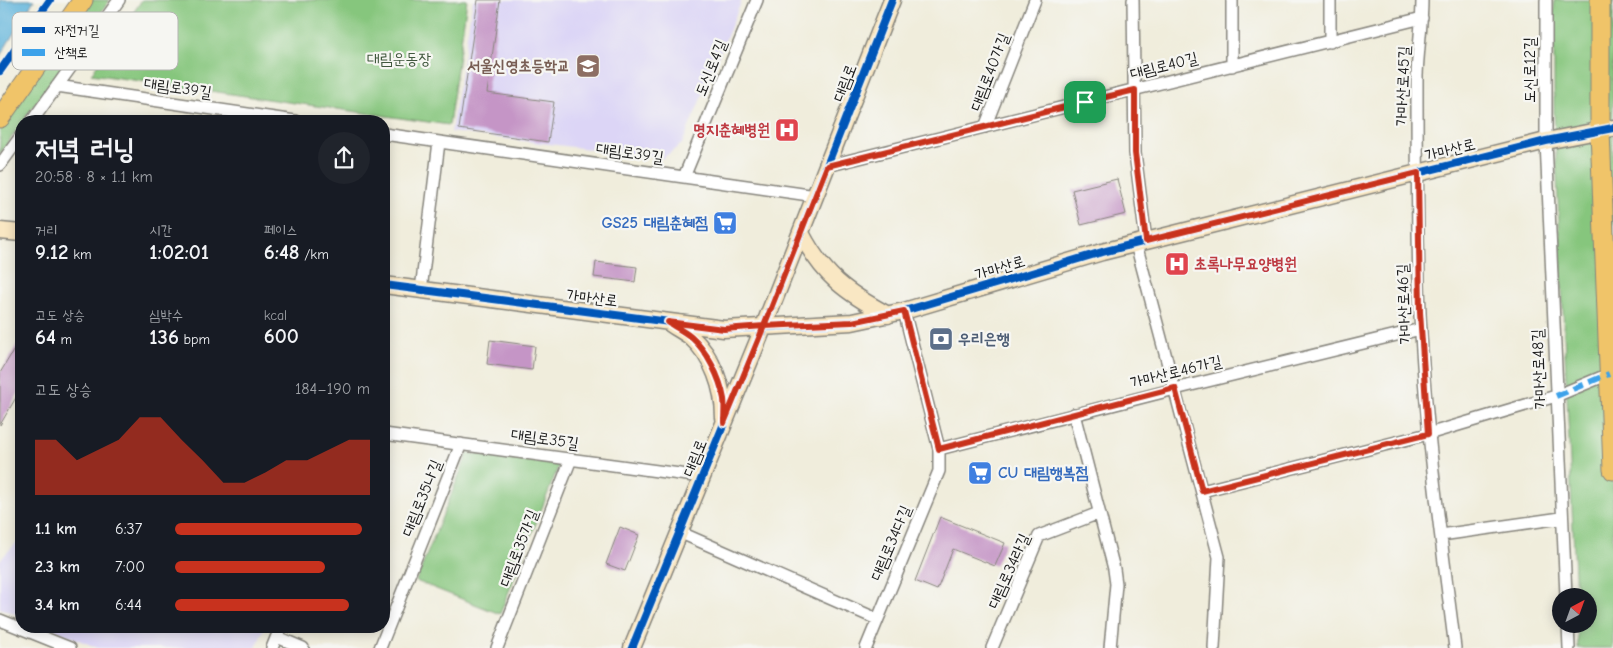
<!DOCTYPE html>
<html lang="ko">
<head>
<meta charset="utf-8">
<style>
  body { margin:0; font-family:"Comic Neue","Poor Story",sans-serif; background:#20242c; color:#f1f3f6; height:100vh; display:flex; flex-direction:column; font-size:19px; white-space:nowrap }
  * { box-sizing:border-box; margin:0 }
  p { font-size:16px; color:#9ea1a6 }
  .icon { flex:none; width:28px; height:28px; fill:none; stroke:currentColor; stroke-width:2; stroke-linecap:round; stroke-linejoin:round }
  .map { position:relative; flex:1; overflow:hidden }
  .side { position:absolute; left:15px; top:115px; width:375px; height:518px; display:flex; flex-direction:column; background:#171b24; border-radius:20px; box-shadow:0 2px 12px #0003 }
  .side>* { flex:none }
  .needle { width:32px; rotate:41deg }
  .fabs { position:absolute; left:1552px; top:588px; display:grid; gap:10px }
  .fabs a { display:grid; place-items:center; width:45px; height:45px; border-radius:50%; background:#171b24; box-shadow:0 2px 12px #0003; font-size:25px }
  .pin { position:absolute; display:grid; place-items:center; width:42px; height:42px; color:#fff; margin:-21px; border-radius:10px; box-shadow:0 2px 8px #0006 }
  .round { display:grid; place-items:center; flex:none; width:52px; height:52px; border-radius:26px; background:#20242c }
  .head { display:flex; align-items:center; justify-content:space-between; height:85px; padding:0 20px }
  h1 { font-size:28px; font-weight:700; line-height:38px }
  .metrics { display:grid; grid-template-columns:repeat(3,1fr); gap:8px; height:85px; padding:5px 20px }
  .metrics div { display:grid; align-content:center }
  .metrics b { font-size:21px; font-weight:700 }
  .metrics small { font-size:14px; font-weight:400 }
  .metrics p { font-size:14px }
  .chart { height:140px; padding:10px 20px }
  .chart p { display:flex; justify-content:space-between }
  .chart svg { width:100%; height:90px; margin-top:5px; fill:#c8321e; opacity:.7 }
  ul { padding:0 20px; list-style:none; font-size:16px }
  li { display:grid; grid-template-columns:80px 60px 1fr; align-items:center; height:38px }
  li i { height:12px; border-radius:6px; background:#c8321e }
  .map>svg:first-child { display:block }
</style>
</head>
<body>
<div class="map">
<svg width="1613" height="648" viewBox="0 0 1613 648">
  <rect width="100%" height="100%" fill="#f6f6f2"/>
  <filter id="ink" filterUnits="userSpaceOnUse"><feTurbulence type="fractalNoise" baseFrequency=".02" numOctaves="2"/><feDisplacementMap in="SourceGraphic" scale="10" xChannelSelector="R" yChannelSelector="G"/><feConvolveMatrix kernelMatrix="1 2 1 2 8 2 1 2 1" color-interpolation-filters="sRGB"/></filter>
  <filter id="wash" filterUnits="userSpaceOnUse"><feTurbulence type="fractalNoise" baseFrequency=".0096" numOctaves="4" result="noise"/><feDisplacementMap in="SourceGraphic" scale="20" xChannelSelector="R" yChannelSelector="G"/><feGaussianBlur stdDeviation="1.12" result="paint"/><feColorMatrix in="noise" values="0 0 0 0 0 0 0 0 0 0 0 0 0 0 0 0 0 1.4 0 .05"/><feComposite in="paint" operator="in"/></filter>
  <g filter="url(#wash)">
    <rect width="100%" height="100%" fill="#f0eddc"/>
    <!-- built -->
    <path fill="#dcd5f6" d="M473,0H742L682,144L663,158L451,132Z
      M21,538V616L0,608V560Z
      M45,626H265L256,648H98Z"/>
    <!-- green -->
    <path fill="#86c67d" stroke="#51714c" d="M89,0H110L23,121H21V124L0,154V127Z
      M142,0H467L449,125L91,74Z
      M1554,0H1613V648H1578L1577,624H1589V596H1576L1554,112Z
      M468,453L559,465L500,614L416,581Z"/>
    <!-- water -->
    <path fill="#5fb4db" stroke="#3e687c" d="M0,0H34L0,56Z"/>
    <g id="blocks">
      <!-- building -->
      <path fill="#c595c6" d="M478,0H500L487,93L554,102L548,142L459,129Z
        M1117,179L1126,214L1081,225L1072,190Z
        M596,262L637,267L635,282L594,277Z
        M21,338V389L0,425V373Z
        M490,340L535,346L532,370L487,364Z
        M940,517L1005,543L995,566L953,549L937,590L915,581Z
        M620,527L639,535L625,571L606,564Z"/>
    </g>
  </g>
  <g filter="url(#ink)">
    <use href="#blocks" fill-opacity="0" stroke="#86847c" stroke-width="1"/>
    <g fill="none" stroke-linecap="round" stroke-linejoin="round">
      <defs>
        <path id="street" d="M1133,0L1135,153L1146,241
          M1232,0V66
          M1330,0V42
          M1422,0C1422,25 1418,50 1417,75C1417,155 1417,234 1420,314C1425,426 1441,537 1455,648
          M1546,0V141L1566,596
          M57,86L295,121
          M32,121L119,0
          M985,127L1035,0
          M384,134L816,196
          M0,165L21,136
          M827,166L1422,18
          M684,177L757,0
          M1136,244L1219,557L1214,648
          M421,290L439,142
          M1074,414L1114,569L1116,584L1110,648
          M384,434L702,477
          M939,449L1175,389L1421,329
          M1202,491L1428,434L1556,396L1609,374
          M679,532L877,619
          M1441,535L1561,518
          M0,620L70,648
          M1568,624L1569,648
          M277,637L303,648
          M272,648L281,626
          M380,648L461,444
          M497,648L571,459
          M866,648L939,471V449L904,311
          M992,648L1039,536L1099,513"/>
        <path id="secondary" d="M0,231L21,233
          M801,233C823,276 847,293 888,315
          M384,285L724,329L852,322L904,311L1102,252L1546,141L1613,128
          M671,324C678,329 685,332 691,337C713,357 724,388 724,418
          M632,648L764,326L892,0"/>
        <path id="primary" d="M1600,0V130L1613,470
          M0,118L83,0"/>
      </defs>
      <!-- street casing -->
      <use href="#street" stroke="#86847c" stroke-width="14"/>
      <!-- secondary casing -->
      <use href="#secondary" stroke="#86847c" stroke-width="19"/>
      <!-- primary casing -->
      <use href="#primary" stroke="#86847c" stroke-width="21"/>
      <!-- street -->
      <use href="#street" stroke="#fff" stroke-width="11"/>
      <!-- secondary -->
      <use href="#secondary" stroke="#f9e7c3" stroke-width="16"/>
      <!-- primary -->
      <use href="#primary" stroke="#f0c469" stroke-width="19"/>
      <!-- quiet -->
      <path stroke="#3da2ea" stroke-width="6" stroke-dasharray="12 6" stroke-linecap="butt" d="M1556,396L1609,374"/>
      <defs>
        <path id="cycleway" d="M0,71L50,0
          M384,285L724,329L852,322L904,311L1102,252L1546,141L1613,128
          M632,648L764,326L892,0"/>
      </defs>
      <!-- cycleway casing -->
      <use href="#cycleway" stroke="#f6f6f2" stroke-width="11"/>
      <!-- cycleway -->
      <use href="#cycleway" stroke="#0057b8" stroke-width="8"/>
    </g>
  </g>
  <g fill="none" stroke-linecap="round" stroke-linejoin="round" filter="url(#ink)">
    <defs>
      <path id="route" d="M1085,102L827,166L764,326L724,329L668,322C675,327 684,331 691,337C707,351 720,377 724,399C725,406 724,415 724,423L764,326L852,322L904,311L939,449L1175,388L1202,491L1428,434L1420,312L1418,173L1146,241L1135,153V90L1085,102"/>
    </defs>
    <!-- route casing -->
    <use href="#route" stroke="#fff" stroke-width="10"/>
    <!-- route -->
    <use href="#route" stroke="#c8321e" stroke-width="6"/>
  </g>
  <!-- icons -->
  <defs>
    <symbol id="school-square" viewBox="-11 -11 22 22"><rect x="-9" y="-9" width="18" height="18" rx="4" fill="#8d6e63" stroke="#f6f6f2"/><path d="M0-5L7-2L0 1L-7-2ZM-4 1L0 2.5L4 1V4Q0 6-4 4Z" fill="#fff"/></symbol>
    <symbol id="hospital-square" viewBox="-11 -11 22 22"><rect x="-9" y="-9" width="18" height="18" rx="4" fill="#e0444e" stroke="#f6f6f2"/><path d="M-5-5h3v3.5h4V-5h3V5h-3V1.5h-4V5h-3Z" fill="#fff"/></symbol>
    <symbol id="supermarket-square" viewBox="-11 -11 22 22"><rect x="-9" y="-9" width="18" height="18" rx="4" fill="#3f7fe0" stroke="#f6f6f2"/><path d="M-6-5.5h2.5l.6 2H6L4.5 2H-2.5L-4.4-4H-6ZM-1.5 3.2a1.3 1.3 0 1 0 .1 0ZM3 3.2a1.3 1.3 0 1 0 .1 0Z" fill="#fff"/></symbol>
    <symbol id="bank-square" viewBox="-11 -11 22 22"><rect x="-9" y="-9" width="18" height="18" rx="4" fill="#5c6f8a" stroke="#f6f6f2"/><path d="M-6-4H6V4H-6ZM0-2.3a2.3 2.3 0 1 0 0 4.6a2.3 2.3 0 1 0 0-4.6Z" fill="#fff"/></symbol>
  </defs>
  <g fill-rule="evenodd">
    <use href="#school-square" x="574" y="52" width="28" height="28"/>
    <use href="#hospital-square" x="773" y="116" width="28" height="28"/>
    <use href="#supermarket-square" x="711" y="209" width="28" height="28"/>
    <use href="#hospital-square" x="1163" y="250" width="28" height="28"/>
    <use href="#bank-square" x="927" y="325" width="28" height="28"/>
    <use href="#supermarket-square" x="966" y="459" width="28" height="28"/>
  </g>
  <g text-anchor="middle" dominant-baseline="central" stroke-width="4.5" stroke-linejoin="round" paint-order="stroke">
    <!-- park labels -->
    <g font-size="16" fill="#41583e" stroke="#f6f6f2">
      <text x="399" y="59">대림운동장</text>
    </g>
    <!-- education labels -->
    <g font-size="16" font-weight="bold" fill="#785e54" stroke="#f6f6f2" text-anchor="end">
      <text x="570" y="66">서울신영초등학교</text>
    </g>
    <!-- street labels -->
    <g font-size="16" fill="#1c1c1c" stroke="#f6f6f2">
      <text transform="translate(1164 66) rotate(-14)">대림로40길</text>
      <text transform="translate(711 68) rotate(-68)">도신로4길</text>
      <text transform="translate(1530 70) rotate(-90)">도신로12길</text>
      <text transform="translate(990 72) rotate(-69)">대림로40가길</text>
      <text transform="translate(845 83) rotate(-69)">대림로</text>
      <text transform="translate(1403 86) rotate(-88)">가마산로45길</text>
      <text transform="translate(178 88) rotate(8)">대림로39길</text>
      <text transform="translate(1450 150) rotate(-14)">가마산로</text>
      <text transform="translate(630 153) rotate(8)">대림로39길</text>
      <text transform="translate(1000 268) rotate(-17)">가마산로</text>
      <text transform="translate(592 298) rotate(7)">가마산로</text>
      <text transform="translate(1404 304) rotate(-92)">가마산로46길</text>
      <text transform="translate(1539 369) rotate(-92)">가마산로48길</text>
      <text transform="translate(1176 372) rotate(-14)">가마산로46가길</text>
      <text transform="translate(545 439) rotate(8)">대림로35길</text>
      <text transform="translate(695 458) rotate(-68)">대림로</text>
      <text transform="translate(422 498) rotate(-68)">대림로35나길</text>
      <text transform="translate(891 543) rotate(-67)">대림로34다길</text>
      <text transform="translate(519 548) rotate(-69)">대림로35가길</text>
      <text transform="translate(1009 571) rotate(-66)">대림로34라길</text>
    </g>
    <!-- health labels -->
    <g font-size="16" font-weight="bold" fill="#be3a42" stroke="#f6f6f2" text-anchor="end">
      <text x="770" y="130">명지춘혜병원</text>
      <text x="1194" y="264" text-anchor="start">초록나무요양병원</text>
    </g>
    <!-- shop labels -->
    <g font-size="16" font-weight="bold" fill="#366cbe" stroke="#f6f6f2" text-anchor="end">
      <text x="708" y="223">GS25 대림춘혜점</text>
      <text x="998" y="473" text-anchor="start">CU 대림행복점</text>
    </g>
    <!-- service labels -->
    <g font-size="16" font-weight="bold" fill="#4e5e75" stroke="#f6f6f2" text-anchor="start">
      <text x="958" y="339">우리은행</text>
    </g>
  </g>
  <!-- legend -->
  <rect x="12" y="12" width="166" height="58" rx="8" fill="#f6f6f2" stroke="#b5b5b2" stroke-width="1"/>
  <rect x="22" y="27" width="23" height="6" fill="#0057b8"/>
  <rect x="22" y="49" width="23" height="7" fill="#3da2ea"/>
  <g font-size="14" fill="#1c1c1c">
    <text x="54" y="35">자전거길</text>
    <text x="54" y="57">산책로</text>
  </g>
</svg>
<div class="fabs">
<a><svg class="needle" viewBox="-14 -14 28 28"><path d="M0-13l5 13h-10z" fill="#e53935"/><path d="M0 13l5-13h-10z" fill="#9ea1a6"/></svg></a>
</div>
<div class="pin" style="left:1085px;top:102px;background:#1e9e55"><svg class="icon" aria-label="arrive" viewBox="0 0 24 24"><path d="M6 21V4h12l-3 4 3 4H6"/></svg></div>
<section class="side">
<div class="head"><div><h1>저녁 러닝</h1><p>20:58 · 8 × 1.1 km</p></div><a class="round"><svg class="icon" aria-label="share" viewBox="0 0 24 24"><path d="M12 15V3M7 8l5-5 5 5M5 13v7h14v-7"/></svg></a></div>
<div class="metrics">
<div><p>거리</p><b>9.12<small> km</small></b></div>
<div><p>시간</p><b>1:02:01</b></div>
<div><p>페이스</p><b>6:48<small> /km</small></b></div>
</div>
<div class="metrics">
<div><p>고도 상승</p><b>64<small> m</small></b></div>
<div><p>심박수</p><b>136<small> bpm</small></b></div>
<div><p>kcal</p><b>600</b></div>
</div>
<div class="chart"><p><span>고도 상승</span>184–190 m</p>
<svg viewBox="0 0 160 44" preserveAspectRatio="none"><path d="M0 44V17L10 17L20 27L30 22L40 17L50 6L60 6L70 17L80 27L90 38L100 38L110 33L120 27L130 27L140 22L150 17L160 17V44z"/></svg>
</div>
<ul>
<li><b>1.1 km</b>6:37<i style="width:96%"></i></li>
<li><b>2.3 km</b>7:00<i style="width:77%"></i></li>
<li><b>3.4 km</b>6:44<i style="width:89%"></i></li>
</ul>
</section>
</div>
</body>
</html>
